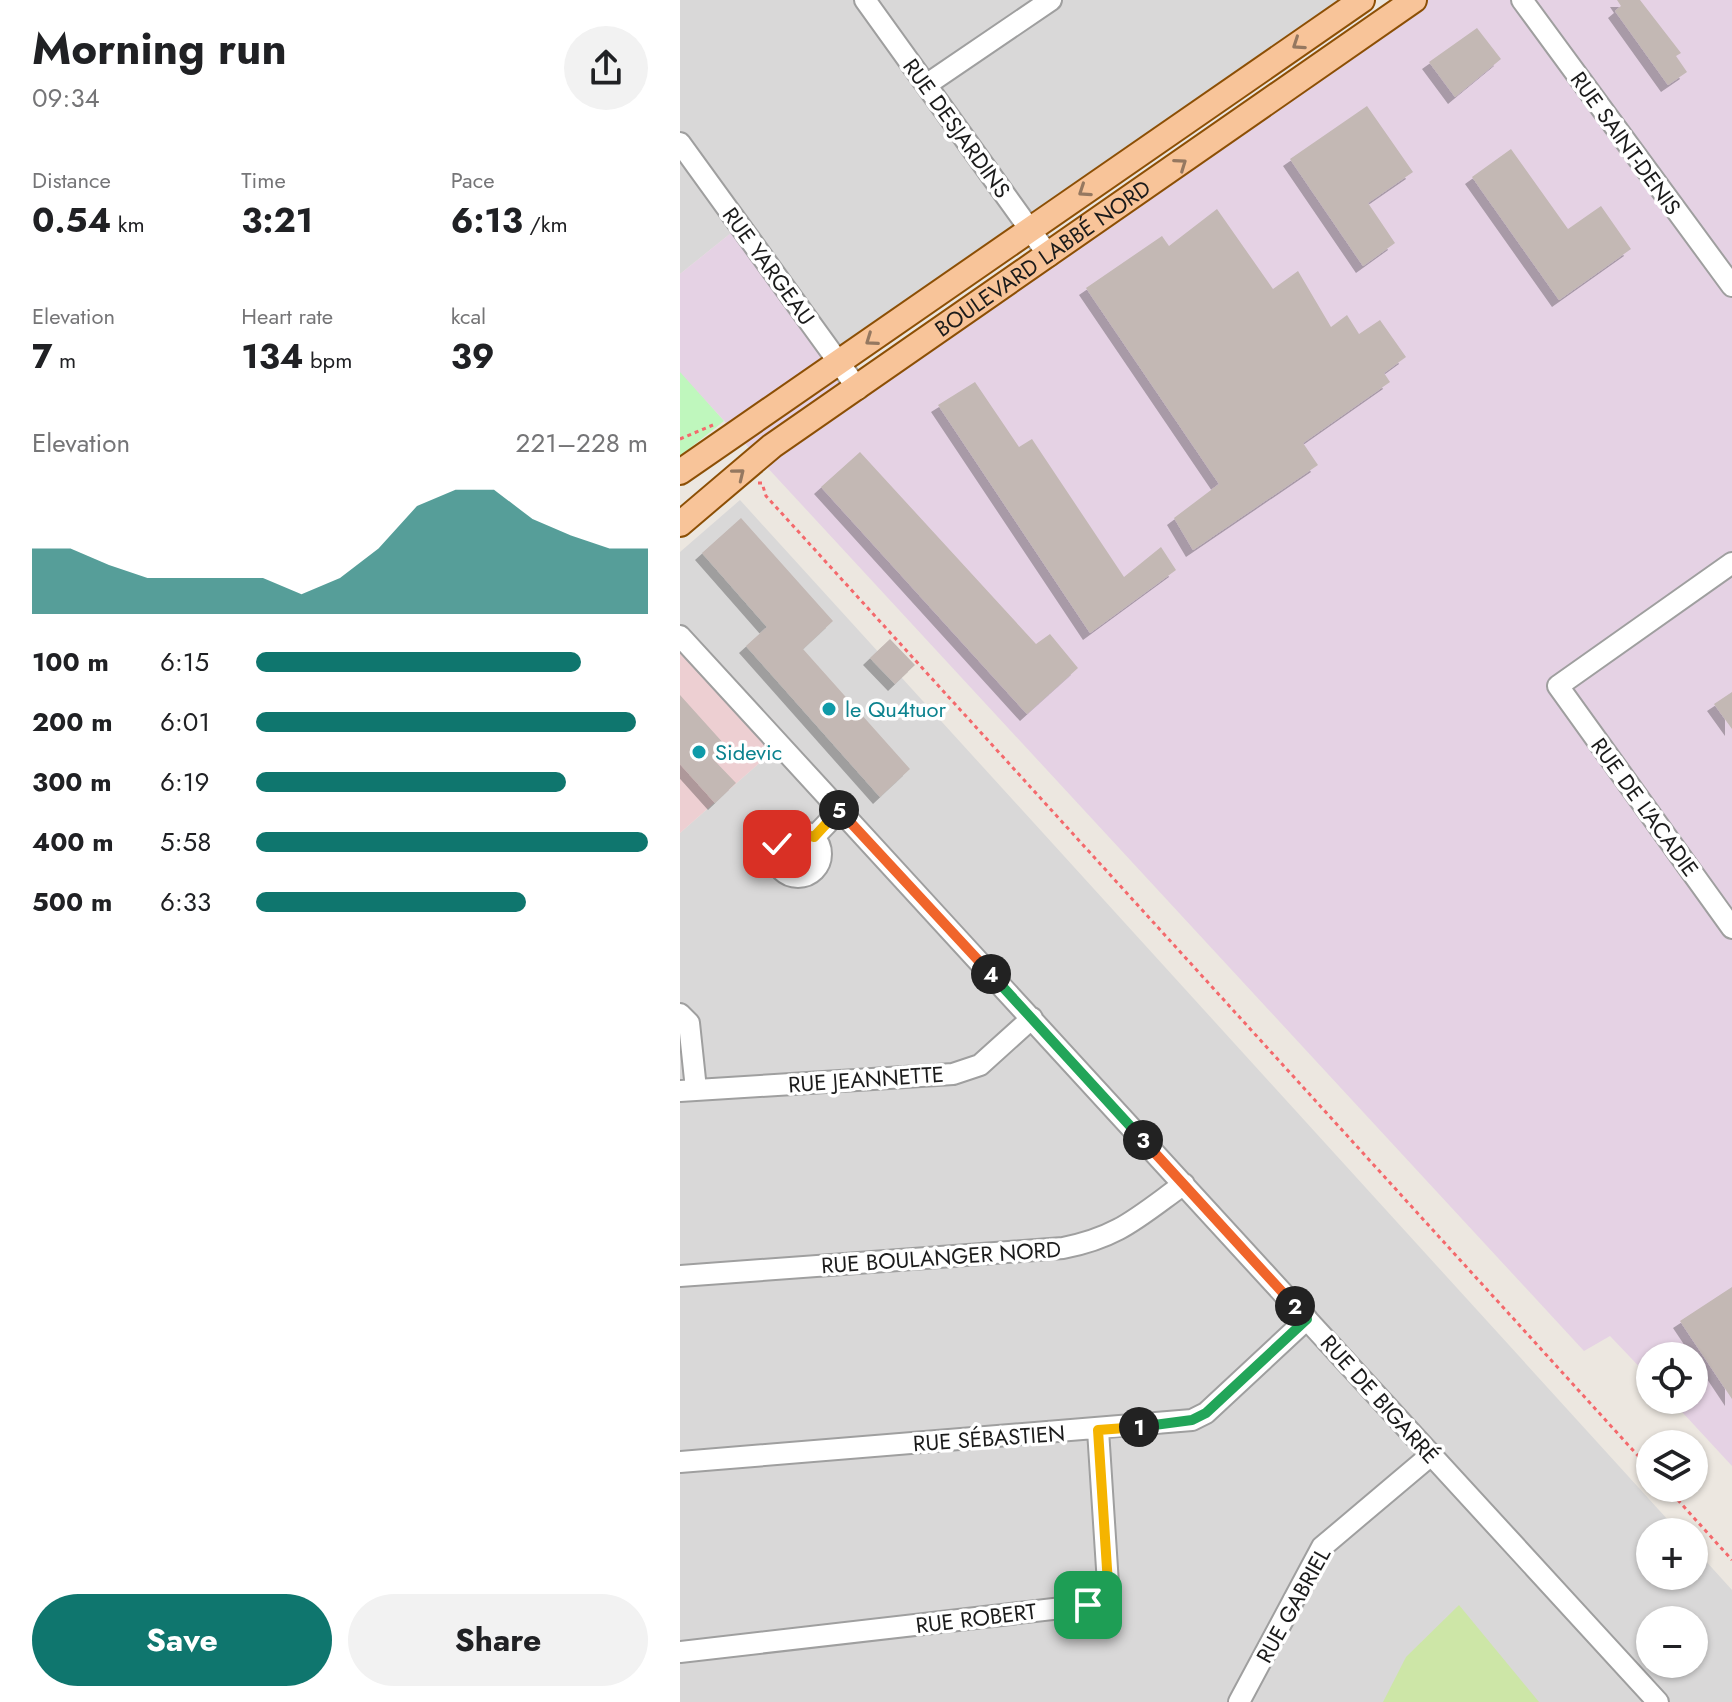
<!DOCTYPE html>
<html lang="en">
<head>
<meta charset="utf-8">
<style>
  body { margin:0; font-family:Jost,sans-serif; background:#f2f2f2; color:#202124; height:100vh; display:flex; flex-direction:column; font-size:30px; white-space:nowrap }
  * { box-sizing:border-box; margin:0 }
  p { font-size:26px; color:#757577 }
  .icon { flex:none; width:44px; height:44px; fill:none; stroke:currentColor; stroke-width:2; stroke-linecap:round; stroke-linejoin:round }
  .map { position:relative; flex:1; overflow:hidden }
  .details { display:flex; flex-direction:column; background:#fff; width:680px }
  .details>* { flex:none }
  .fabs { position:absolute; left:956px; top:1342px; display:grid; gap:16px }
  .fabs a { display:grid; place-items:center; width:72px; height:72px; border-radius:50%; background:#fff; box-shadow:0 2px 6px #0004; font-size:40px }
  .pin { position:absolute; display:grid; place-items:center; width:68px; height:68px; color:#fff; margin:-34px; border-radius:16px; box-shadow:0 4px 12px #0006 }
  .km { position:absolute; width:40px; height:40px; margin:-20px; border-radius:50%; background:#222; color:#fff; font-size:22px; line-height:40px; text-align:center }
  .round { display:grid; place-items:center; flex:none; width:84px; height:84px; border-radius:42px; background:#f2f2f2 }
  .head { display:flex; align-items:center; justify-content:space-between; height:136px; padding:0 32px }
  h1 { font-size:44px; font-weight:700; line-height:60px }
  .stats { display:grid; grid-template-columns:repeat(3,1fr); gap:12px; height:136px; padding:8px 32px }
  .stats div { display:grid; align-content:center }
  .stats b { font-size:34px; font-weight:700 }
  .stats small { font-size:22px; font-weight:400 }
  .stats p { font-size:22px }
  .chart { height:224px; padding:16px 32px }
  .chart p { display:flex; justify-content:space-between }
  .chart svg { width:100%; height:144px; margin-top:8px; fill:#0f766e; opacity:.7 }
  .primary-button { display:flex; gap:16px; margin-top:auto; padding:16px 32px }
  .primary-button a { flex:1; height:92px; border-radius:48px; background:#0f766e; color:#fff; font-size:32px; font-weight:700; line-height:92px; text-align:center }
  .primary-button a+a { background:#f2f2f2; color:#202124 }
  ul { padding:0 32px; list-style:none; font-size:26px }
  li { display:grid; grid-template-columns:128px 96px 1fr; align-items:center; height:60px }
  li i { height:20px; border-radius:10px; background:#0f766e }
  main { display:flex; flex:1; min-height:0 }
  .map>svg:first-child { display:block }
</style>
</head>
<body>
<main>
<section class="details">
<div class="head"><div><h1>Morning run</h1><p>09:34</p></div><a class="round"><svg class="icon" aria-label="share" viewBox="0 0 24 24"><path d="M12 15V3M7 8l5-5 5 5M5 13v7h14v-7"/></svg></a></div>
<div class="stats">
<div><p>Distance</p><b>0.54<small> km</small></b></div>
<div><p>Time</p><b>3:21</b></div>
<div><p>Pace</p><b>6:13<small> /km</small></b></div>
</div>
<div class="stats">
<div><p>Elevation</p><b>7<small> m</small></b></div>
<div><p>Heart rate</p><b>134<small> bpm</small></b></div>
<div><p>kcal</p><b>39</b></div>
</div>
<div class="chart"><p><span>Elevation</span>221–228 m</p>
<svg viewBox="0 0 160 44" preserveAspectRatio="none"><path d="M0 44V24L10 24L20 29L30 33L40 33L50 33L60 33L70 38L80 33L90 24L100 11L110 6L120 6L130 15L140 20L150 24L160 24V44z"/></svg>
</div>
<ul>
<li><b>100 m</b>6:15<i style="width:83%"></i></li>
<li><b>200 m</b>6:01<i style="width:97%"></i></li>
<li><b>300 m</b>6:19<i style="width:79%"></i></li>
<li><b>400 m</b>5:58<i style="width:100%"></i></li>
<li><b>500 m</b>6:33<i style="width:69%"></i></li>
</ul>
<div class="primary-button"><a>Save</a><a>Share</a></div>
</section>
<div class="map">
<svg width="1052" height="1702" viewBox="0 0 1052 1702">
  <defs>
    <filter id="shadow"><feDropShadow dx="-7" dy="7" stdDeviation="0" flood-color="#0004"/></filter>
  </defs>
  <rect width="100%" height="100%" fill="#ece7e0"/>
  <!-- residential -->
  <path fill="#d9d8d8" fill-rule="evenodd" d="M0,0H678L163,353L66,221L0,274Z
    M60,500L999,1532H970V1576H1014V1548L1052,1590V1702H0V833L93,751L0,645V552ZM970,1620H1014V1664H970Z"/>
  <!-- commercial -->
  <path fill="#edcfd2" d="M0,645L93,751L0,833Z"/>
  <!-- industrial -->
  <path fill="#e5d2e4" d="M748,0H1052V1466L991,1400H1014V1356H970V1378L930,1336L904,1351L0,373V274L66,221L190,388Z"/>
  <!-- grass -->
  <path fill="#cde6a7" d="M779,1605L859,1702H703L726,1657Z"/>
  <!-- park -->
  <path fill="#bff7bd" d="M0,372L44,421L0,456Z"/>
  <!-- building -->
  <path fill="#c3b8b4" filter="url(#shadow)" d="M937,0H960L1001,53L996,56L1007,72L988,85L935,11L941,6Z
    M797,28L821,59L775,97L749,62Z
    M687,106L733,172L688,203L715,243L683,266L610,159Z
    M831,149L888,229L921,206L951,249L879,300L792,177Z
    M537,209L593,289L618,271L651,327L667,315L679,334L700,320L726,357L704,373L710,382L623,443L638,465L513,550L494,518L539,484L406,288L482,236L489,246Z
    M295,382L339,447L352,439L444,577L481,547L496,570L410,633L258,405Z
    M180,452L356,644L370,634L398,668L347,714L141,487Z
    M61,518L153,621L123,649L230,769L200,797L66,646L87,627L22,553Z
    M210,639L235,665L215,684L190,658Z
    M1052,692V729L1034,704Z
    M0,695L45,745L32,758L56,783L35,803L0,764Z
    M1052,1287V1399L1000,1321Z"/>
  <g fill="none" stroke-linecap="round" stroke-linejoin="round">
    <defs>
      <path id="minor" d="M185,0L369,256
        M842,0L1052,286
        M246,85L371,0
        M0,143L178,389
        M1052,563L878,686L1052,928
        M0,636L978,1702
        M95 854a23 23 0 1 1 46 0a23 23 0 1 1-46 0Z
        M134,837L161,809
        M0,1014L9,1023L16,1089
        M0,1091L273,1074L300,1065L352,1018
        M0,1276L383,1248C439,1237 458,1217 504,1184
        M0,1462L512,1420L526,1413L627,1319
        M0,1652L408,1605L421,1598L428,1584L418,1430
        M559,1702L642,1547L751,1455"/>
      <g id="major">
        <path d="M0,472L682,0"/>
        <path id="s1" d="M0,524L92,446L734,0"/>
      </g>
    </defs>
    <!-- minor casing -->
    <use href="#minor" stroke="#9f9f9f" stroke-width="24"/>
    <!-- major casing -->
    <use href="#major" stroke="#8c4f05" stroke-width="28"/>
    <!-- path -->
    <path stroke="#f4696c" stroke-width="3" stroke-dasharray="4 4" stroke-linecap="butt" d="M0,439L33,425
      M78,483H82L86,496L970,1469
      M987,1488L1052,1560"/>
    <!-- minor -->
    <use href="#minor" stroke="#fff" stroke-width="20"/>
    <!-- major -->
    <use href="#major" stroke="#f8c499" stroke-width="24"/>
  </g>
  <!-- one-way arrows -->
  <defs><path id="oneway-chevron" d="M-2-3.5L2.5 0L-2 3.5" fill="none" stroke-width="1.6" stroke-linecap="round" stroke-linejoin="round" transform="scale(2)"/></defs>
  <g stroke="#957860">
    <use href="#oneway-chevron" transform="translate(618 44) rotate(146)"/>
    <use href="#oneway-chevron" transform="translate(501 164) rotate(-35)"/>
    <use href="#oneway-chevron" transform="translate(404 191) rotate(146)"/>
    <use href="#oneway-chevron" transform="translate(191 340) rotate(145)"/>
    <use href="#oneway-chevron" transform="translate(59 474) rotate(-39)"/>
  </g>
  <g fill="none" stroke-linecap="round" stroke-linejoin="round">
    <defs>
      <path id="split-1" d="M408,1605L421,1598L428,1584L418,1430L459,1427"/>
      <path id="split-2" d="M459,1427L512,1420L526,1413L627,1319L615,1306"/>
      <path id="split-3" d="M463,1140L615,1306"/>
      <path id="split-4" d="M311,974L463,1140"/>
      <path id="split-5" d="M159,810L311,974"/>
      <path id="split-6" d="M97,844L114,831L134,837L159,810"/>
    </defs>
    <!-- split-1 casing -->
    <use href="#split-1" stroke="#fff" stroke-width="16"/>
    <!-- split-2 casing -->
    <use href="#split-2" stroke="#fff" stroke-width="16"/>
    <!-- split-3 casing -->
    <use href="#split-3" stroke="#fff" stroke-width="16"/>
    <!-- split-4 casing -->
    <use href="#split-4" stroke="#fff" stroke-width="16"/>
    <!-- split-5 casing -->
    <use href="#split-5" stroke="#fff" stroke-width="16"/>
    <!-- split-6 casing -->
    <use href="#split-6" stroke="#fff" stroke-width="16"/>
    <!-- split-1 -->
    <use href="#split-1" stroke="#f5b400" stroke-width="10"/>
    <!-- split-2 -->
    <use href="#split-2" stroke="#22a559" stroke-width="10"/>
    <!-- split-3 -->
    <use href="#split-3" stroke="#f0652b" stroke-width="10"/>
    <!-- split-4 -->
    <use href="#split-4" stroke="#22a559" stroke-width="10"/>
    <!-- split-5 -->
    <use href="#split-5" stroke="#f0652b" stroke-width="10"/>
    <!-- split-6 -->
    <use href="#split-6" stroke="#f5b400" stroke-width="10"/>
  </g>
  <!-- markers -->
  <g fill="#0f9aa8" stroke="#fff" stroke-width="3">
    <circle cx="149" cy="709" r="8"/>
    <circle cx="19" cy="752" r="8"/>
  </g>
  <g text-anchor="middle" dominant-baseline="central" stroke-width="7" stroke-linejoin="round" paint-order="stroke">
    <!-- street labels -->
    <g font-size="22" fill="#1b1b1b" stroke="#fff">
      <text transform="translate(277 128) rotate(54)">RUE DESJARDINS</text>
      <text transform="translate(946 143) rotate(54)">RUE SAINT-DENIS</text>
      <text stroke="none"><textPath href="#s1" startOffset="450">BOULEVARD LABBÉ NORD</textPath></text>
      <text transform="translate(89 266) rotate(54)">RUE YARGEAU</text>
      <text transform="translate(965 807) rotate(54)">RUE DE L'ACADIE</text>
      <text transform="translate(186 1079) rotate(-4)">RUE JEANNETTE</text>
      <text transform="translate(261 1257) rotate(-4)">RUE BOULANGER NORD</text>
      <text transform="translate(700 1399) rotate(48)">RUE DE BIGARRÉ</text>
      <text transform="translate(309 1438) rotate(-4)">RUE SÉBASTIEN</text>
      <text transform="translate(613 1605) rotate(-61)">RUE GABRIEL</text>
      <text transform="translate(296 1618) rotate(-7)">RUE ROBERT</text>
    </g>
    <!-- culture labels -->
    <g font-size="22" fill="#0d838f" stroke="#fff" text-anchor="start">
      <text x="165" y="709">le Qu4tuor</text>
      <text x="35" y="752">Sidevic</text>
    </g>
  </g>
</svg>
<div class="fabs">
<a><svg class="icon" aria-label="locate" viewBox="0 0 24 24"><circle cx="12" cy="12" r="6"/><path d="M12 2v4M12 18v4M2 12h4M18 12h4"/></svg></a>
<a><svg class="icon" aria-label="layers" viewBox="0 0 24 24"><path d="M12 4l9 5-9 5-9-5zM3 14l9 5 9-5"/></svg></a>
<a>+</a>
<a>−</a>
</div>
<div class="pin" style="left:408px;top:1605px;background:#1e9e55"><svg class="icon" aria-label="arrive" viewBox="0 0 24 24"><path d="M6 21V4h12l-3 4 3 4H6"/></svg></div>
<div class="pin" style="left:97px;top:844px;background:#d93025"><svg class="icon" aria-label="check" viewBox="0 0 24 24"><path d="M5 12l5 5 9-10"/></svg></div>
<b class="km" style="left:459px;top:1427px">1</b>
<b class="km" style="left:615px;top:1306px">2</b>
<b class="km" style="left:463px;top:1140px">3</b>
<b class="km" style="left:311px;top:974px">4</b>
<b class="km" style="left:159px;top:810px">5</b>
</div>
</main>
</body>
</html>
